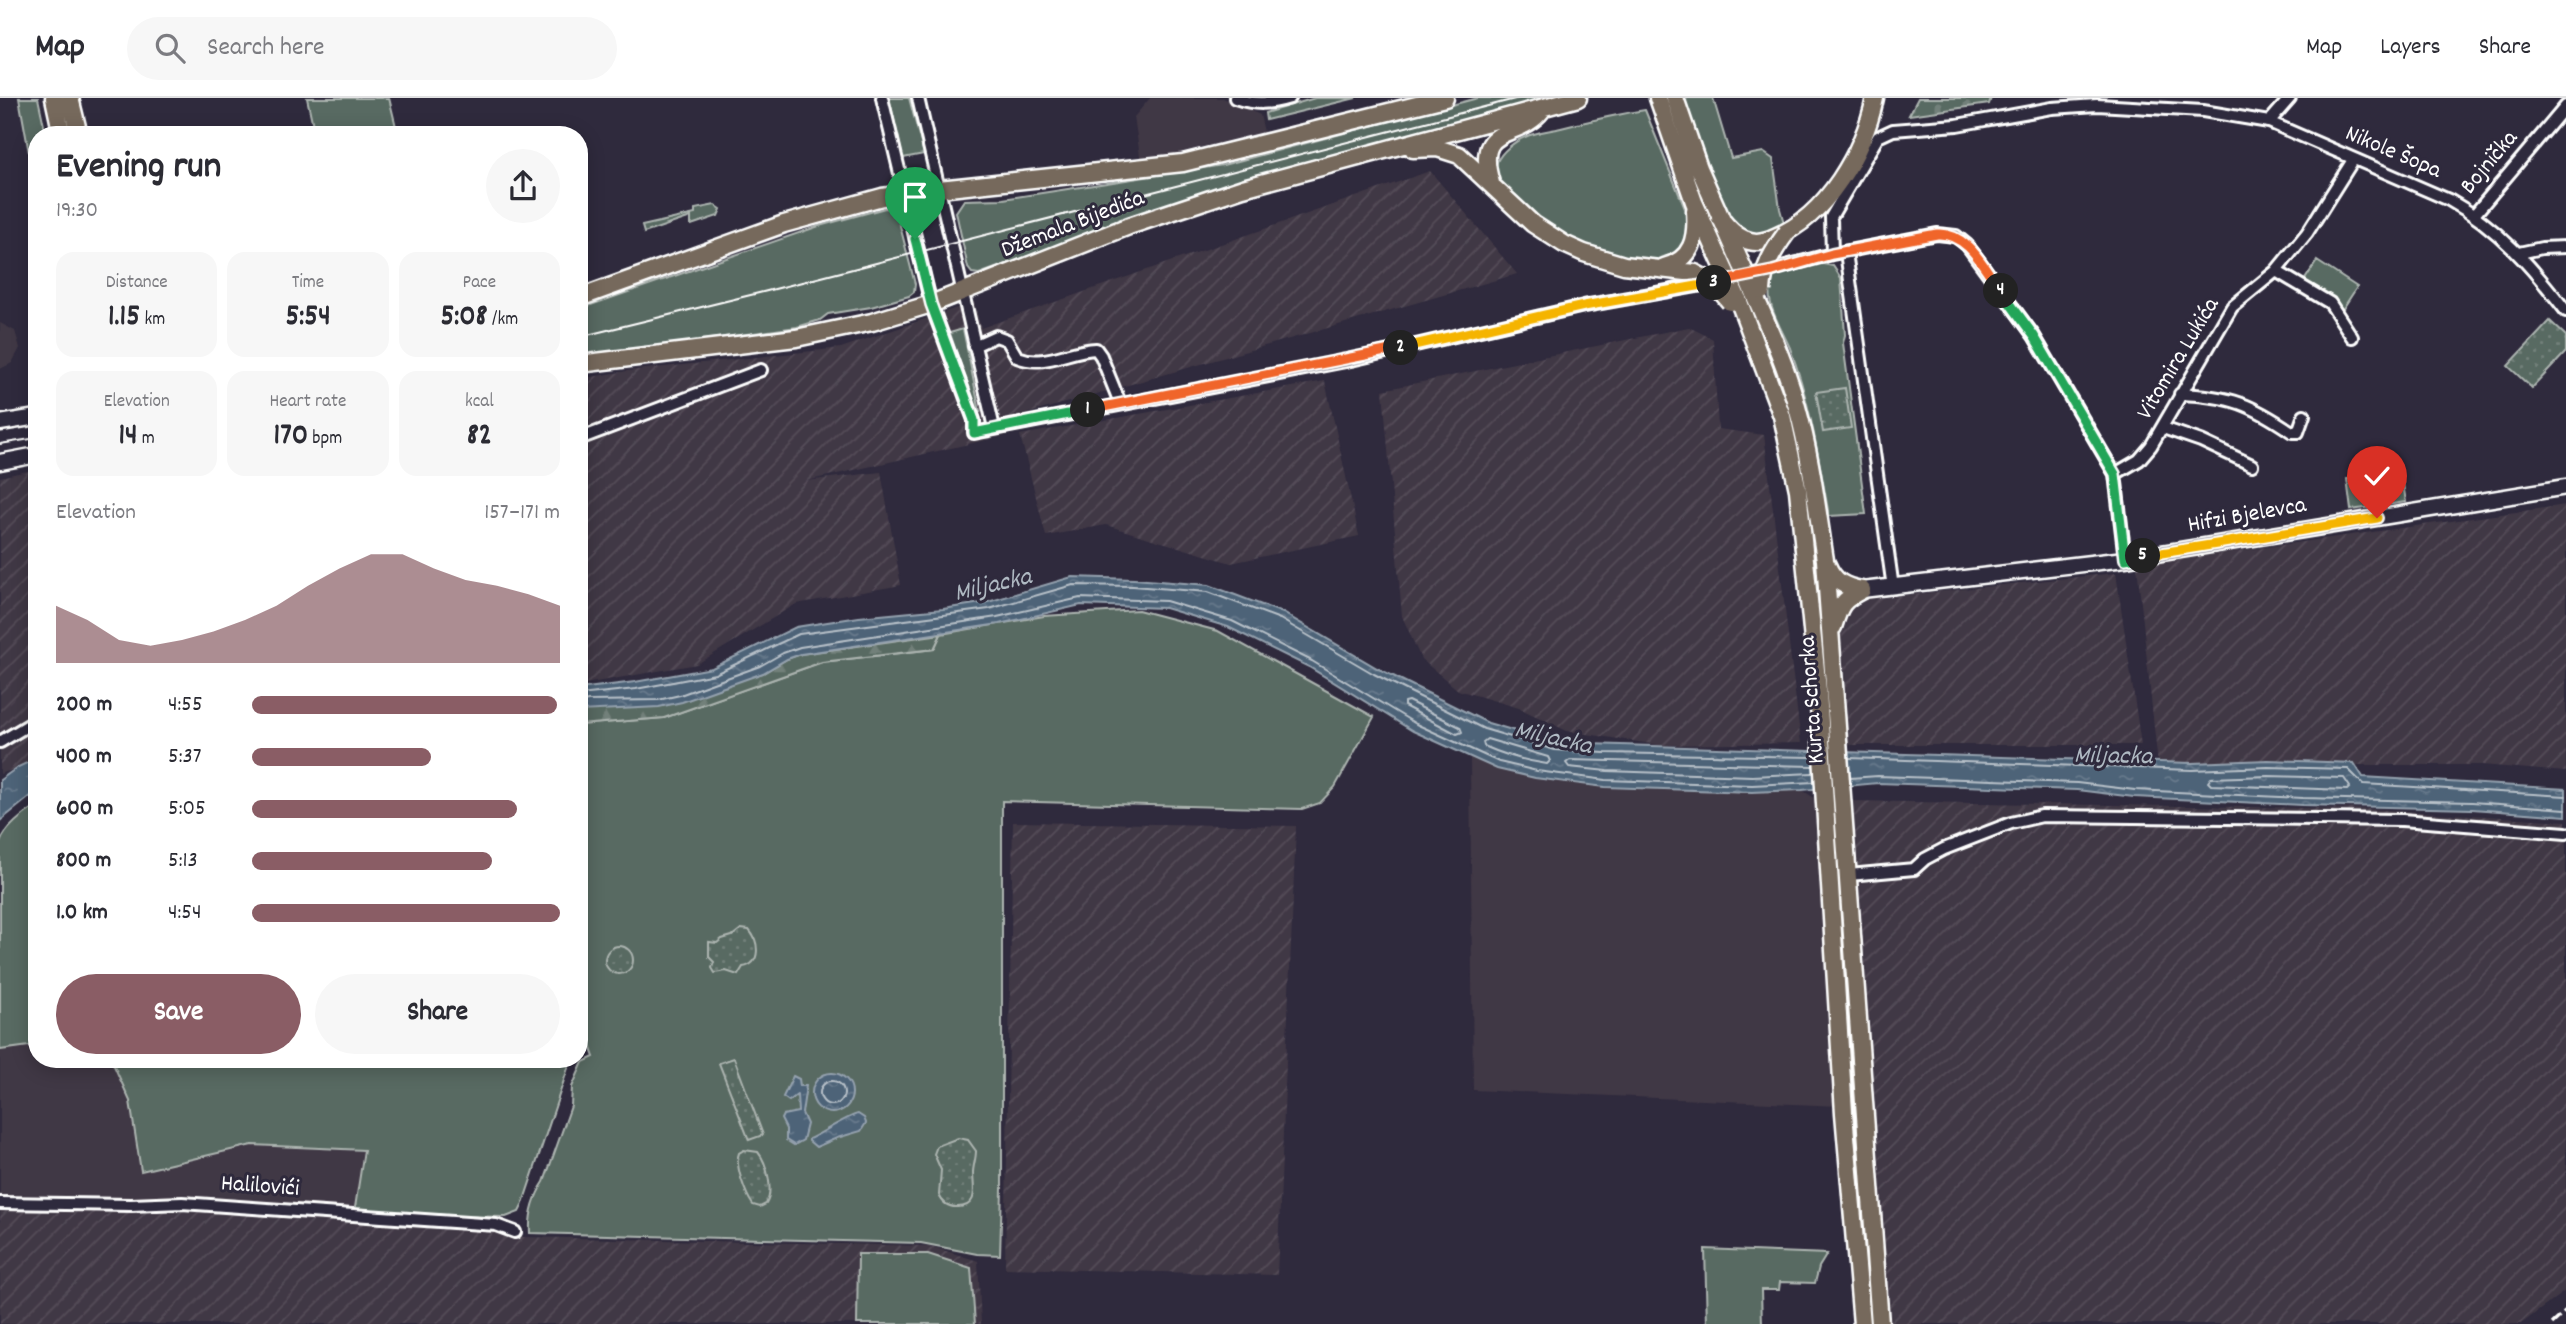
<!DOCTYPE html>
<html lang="en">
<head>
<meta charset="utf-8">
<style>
  body { margin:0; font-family:Dekko,sans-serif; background:#f7f7f7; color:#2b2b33; height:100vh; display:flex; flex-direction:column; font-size:26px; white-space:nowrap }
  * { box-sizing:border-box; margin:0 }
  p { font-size:23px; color:#7c7c81 }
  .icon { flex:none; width:38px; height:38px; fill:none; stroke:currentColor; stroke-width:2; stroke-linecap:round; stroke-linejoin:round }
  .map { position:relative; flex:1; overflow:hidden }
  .details { position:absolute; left:28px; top:28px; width:560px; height:942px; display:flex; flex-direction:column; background:#fff; border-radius:28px; box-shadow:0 4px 18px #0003 }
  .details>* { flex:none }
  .pin { position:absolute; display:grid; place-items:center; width:60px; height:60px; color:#fff; margin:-72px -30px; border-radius:50% 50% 50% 0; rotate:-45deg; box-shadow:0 0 7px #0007 }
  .pin .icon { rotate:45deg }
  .km { position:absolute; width:35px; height:35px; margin:-18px; border-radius:50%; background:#222; color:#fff; font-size:19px; line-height:35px; text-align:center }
  .round { display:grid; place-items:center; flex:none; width:74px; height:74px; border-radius:37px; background:#f7f7f7 }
  .overview { display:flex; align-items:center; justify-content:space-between; height:119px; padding:0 28px }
  h1 { font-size:38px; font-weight:700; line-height:52px }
  .figures { display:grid; grid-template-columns:repeat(3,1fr); gap:10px; height:119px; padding:7px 28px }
  .figures div { display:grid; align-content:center; border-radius:18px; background:#f7f7f7; text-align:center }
  .figures b { font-size:30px; font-weight:700 }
  .figures small { font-size:19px; font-weight:400 }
  .figures p { font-size:19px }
  .chart { height:196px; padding:14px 28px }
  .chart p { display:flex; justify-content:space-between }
  .chart svg { width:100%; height:126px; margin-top:7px; fill:#8a5d65; opacity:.7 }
  .cta { display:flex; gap:14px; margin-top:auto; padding:14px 28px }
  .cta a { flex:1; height:80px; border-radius:42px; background:#8a5d65; color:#fff; font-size:28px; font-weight:700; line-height:80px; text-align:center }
  .cta a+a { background:#f7f7f7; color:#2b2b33 }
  ul { padding:0 28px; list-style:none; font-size:23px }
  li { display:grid; grid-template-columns:112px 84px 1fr; align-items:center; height:52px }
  li i { height:18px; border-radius:9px; background:#8a5d65 }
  header { display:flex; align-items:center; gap:42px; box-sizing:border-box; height:98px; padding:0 35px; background:#fff; border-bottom:2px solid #e1e1e2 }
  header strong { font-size:33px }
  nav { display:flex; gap:38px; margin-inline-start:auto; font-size:24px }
  .search { width:490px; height:63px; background:#f7f7f7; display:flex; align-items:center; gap:18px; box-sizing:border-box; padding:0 24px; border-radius:38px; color:#7c7c81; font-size:26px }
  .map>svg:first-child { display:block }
</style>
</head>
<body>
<header>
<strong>Map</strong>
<div class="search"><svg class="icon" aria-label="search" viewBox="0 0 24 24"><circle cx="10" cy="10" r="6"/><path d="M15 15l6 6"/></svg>Search here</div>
<nav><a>Map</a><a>Layers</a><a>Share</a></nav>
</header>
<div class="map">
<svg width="2566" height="1226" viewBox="0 0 2566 1226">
  <defs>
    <pattern id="industrial-furrows" width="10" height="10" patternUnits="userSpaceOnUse" patternTransform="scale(1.75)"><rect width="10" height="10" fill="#413845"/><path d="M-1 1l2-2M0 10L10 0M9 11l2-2" fill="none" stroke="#544c58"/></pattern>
    <pattern id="forest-firs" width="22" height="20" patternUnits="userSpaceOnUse" patternTransform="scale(1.75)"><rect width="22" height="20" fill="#596a62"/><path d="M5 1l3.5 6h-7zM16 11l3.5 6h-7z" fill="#72807a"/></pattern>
    <pattern id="cemetery-stones" width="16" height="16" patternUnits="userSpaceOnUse" patternTransform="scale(1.75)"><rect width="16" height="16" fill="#596a62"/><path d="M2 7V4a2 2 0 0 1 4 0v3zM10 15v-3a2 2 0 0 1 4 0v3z" fill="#72807a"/></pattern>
    <pattern id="park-dots" width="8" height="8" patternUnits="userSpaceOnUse" patternTransform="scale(1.75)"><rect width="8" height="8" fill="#596a62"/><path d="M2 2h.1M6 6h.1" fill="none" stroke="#72807a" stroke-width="1.8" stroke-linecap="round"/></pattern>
    <pattern id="water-ripples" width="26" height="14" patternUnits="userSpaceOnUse" patternTransform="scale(1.75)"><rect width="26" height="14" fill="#4d6378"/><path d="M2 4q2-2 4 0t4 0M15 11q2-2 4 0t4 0" fill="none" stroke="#687a8c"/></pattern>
  </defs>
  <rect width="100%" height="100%" fill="#2f2a3d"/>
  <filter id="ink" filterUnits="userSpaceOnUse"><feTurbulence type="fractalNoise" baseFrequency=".0143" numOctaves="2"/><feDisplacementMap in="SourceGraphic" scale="14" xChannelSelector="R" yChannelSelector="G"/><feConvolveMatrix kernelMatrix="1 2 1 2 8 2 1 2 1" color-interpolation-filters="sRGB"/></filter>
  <g filter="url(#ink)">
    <!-- built -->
    <path fill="#413845" d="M1150,0H1223L1260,17L1264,34L1141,64L1134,19Z
      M0,225L15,233L20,250L12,265L0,271Z
      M1470,659L1497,671L1535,680L1605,689L1752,694L1802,692L1816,701L1840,1008L1473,992Z
      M37,947V961H111L130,1003L141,1073L253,1047L364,1053L354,1116L0,1108V952Z"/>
    <!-- industrial -->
    <path fill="url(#industrial-furrows)" d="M1430,73L1517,176L1005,322L1008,337L806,383L881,374L901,487L796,506L697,566L579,587V281L627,273L841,250L974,204L981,230Z
      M1689,229L1713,241L1718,331L1764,337L1801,645L1658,647L1567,633L1519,610L1458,592L1421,561L1402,518L1383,292Z
      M1325,283L1359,438L1231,465L1106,427L1046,438L1020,337Z
      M37,371V663L0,676V379Z
      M2566,407V674L2482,667H2158L2137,467Z
      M2116,475L2141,647H1845L1835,522L1867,501Z
      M1845,703L2372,711L2566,723V1192L2521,1226H1880Z
      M1013,724L1296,728L1277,1177L1005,1170Z
      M131,1107L509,1130L523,1139L930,1148L978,1163L981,1226H0V1108Z"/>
    <!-- grass -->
    <path fill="#596a62" stroke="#acb4b0" stroke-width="2" d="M19,0H38L46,37H37V82H34Z
      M307,0H389L398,37H315Z
      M889,0H909L924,56L903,60Z
      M1315,0H1356L1266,22L1265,15Z
      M1478,0H1556L1237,83L979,176L972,175L968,170L956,114L964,102L1003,101L1223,67Z
      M1688,0H1713L1731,60L1763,54L1773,61L1780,111L1784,125C1774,131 1761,140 1749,136C1716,124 1694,34 1684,2Z
      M1645,12L1688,118C1688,134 1689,153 1672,161C1655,169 1615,163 1599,156C1572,144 1484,101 1497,64C1501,54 1515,43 1525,39C1536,34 1549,33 1561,30C1589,23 1617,16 1645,12Z
      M715,107L721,111L718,118L691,127V119L644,135L642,128L695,116V111Z
      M885,110L893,111L897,116L915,186L914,194L909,198L871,209L828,216L820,222L797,229L579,259V211L819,128Z
      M2317,163L2357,189L2342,212L2302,186Z
      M1818,165L1833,168L1841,180L1845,237L1843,245L1866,416L1829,418C1819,362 1810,303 1790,250C1781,229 1762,202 1772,179Z
      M963,231L980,314L977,315L950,235Z
      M2401,373L2406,404L2351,412L2347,381Z
      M1138,512L1218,533L1374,619L1335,689L1320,705L1302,711L1002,703V1091L1000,1157L977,1156L921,1145L530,1135C529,1117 534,1099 544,1084L571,1008L572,989L583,964L594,959L579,918V627L664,620L822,564L934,551L941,536L1044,518Z
      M37,708V947L0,952V745C5,730 23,716 37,708Z
      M111,961H571L522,1108L519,1114L506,1119L354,1116L364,1052L252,1047L141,1073L130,1003Z
      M1705,1151L1827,1156L1819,1169L1815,1185L1780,1184L1779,1192H1761L1762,1226H1707Z
      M858,1156H928L971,1170L975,1226H857Z"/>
    <!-- forest -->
    <path fill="url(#forest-firs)" stroke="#acb4b0" stroke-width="2" d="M941,536L934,551L822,564L664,620L579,627V613L763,575L787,561L801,556Z"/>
    <!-- cemetery -->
    <path fill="url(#cemetery-stones)" stroke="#acb4b0" stroke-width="2" d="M1918,0H1991L1989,6L1909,17Z"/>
    <!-- park -->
    <path fill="url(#park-dots)" stroke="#acb4b0" stroke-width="2" d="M2550,223L2566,238V254L2532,290L2508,268Z
      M1845,290L1851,330L1823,334L1816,294Z
      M741,831L749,832C759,843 762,866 743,869L738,877L726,873L715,875L712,870L714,864L709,859V844L717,845L722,841L732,838Z
      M605 862a14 14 0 1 1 28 0a14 14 0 1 1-28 0Z
      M734,960L763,1037L749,1042L719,965Z
      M958,1040L968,1042L976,1053C976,1061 973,1068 973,1075C973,1089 980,1110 956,1109C947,1109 942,1104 939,1097L941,1072L934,1056L937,1048Z
      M744,1052L758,1054C767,1065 774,1093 766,1106L760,1109L753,1107C746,1097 734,1067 739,1055Z"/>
    <!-- water -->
    <path fill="url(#water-ripples)" stroke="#94a1ae" stroke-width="2" d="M1072,479L1134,481L1209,487L1283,515L1377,570L1488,625L1557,645L2192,665L2268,662L2354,665L2363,679L2566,691V718L2472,711L2303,707L2134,699L2077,692L1878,685L1802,692L1752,694L1605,689L1535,680L1497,671L1413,633L1309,569L1228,529L1165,510L1081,507L999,526L801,556L787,561L763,575L682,604L659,609L579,613V591L635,584L712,570L796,529L859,519L943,511L988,504Z
      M37,660V693L0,723V682L18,669Z
      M812 995a20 20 0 1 1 40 0a20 20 0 1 1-40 0Z
      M793,978L799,981L800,988H806L802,1015L807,1026L803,1042L794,1047L786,1042V1031L781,1021L783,1017L798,1014L797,997L789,1003L783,999Z
      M858,1016L864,1020L866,1025L861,1033L837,1040L816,1049L809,1043V1041C820,1036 850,1017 858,1016Z"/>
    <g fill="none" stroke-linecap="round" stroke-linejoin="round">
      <!-- shore -->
      <path stroke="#b8c1c9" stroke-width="2" d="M579,597L636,591L715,576L799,536L989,511L1073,487L1133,488L1208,494L1280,521L1374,576L1484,631L1555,652L1605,655L1812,659
        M1408,603L1460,629L1462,634L1457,636L1404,608V604Z
        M579,605L588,603L658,602L680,597L760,568L783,555L800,549L997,519L1080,500L1166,503L1232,523L1312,563L1416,626L1499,664L1537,673L1606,682L1752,687L1814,684
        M1487,641L1548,659L1550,663L1547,666C1526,663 1504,657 1484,648L1483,644Z
        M1849,660L2192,672L2268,669L2348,671L2363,686L2566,698
        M1813,668L1570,662L1566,665L1569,669L1607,673L1752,678L1813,675
        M2268,678L2344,680L2350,689L2347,692L2211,687L2208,684L2211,680Z
        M1850,680L1878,678L2077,685L2135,692L2303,700L2472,704L2566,711
        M820 995a12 12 0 1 1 24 0a12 12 0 1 1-24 0Z"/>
      <defs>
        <path id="minor" d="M882,0L931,206L974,322V335L1351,262L1584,208L1735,181L1832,156L1937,136L1956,138L1967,147L2034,238L2057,277L2115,376L2125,461
          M918,0L994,330
          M1235,0C1255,7 1270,6 1290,0
          M2269,24L2290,0
          M2474,117L2566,8
          M1846,154L1893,490
          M2519,155L2542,150L2566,149
          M1832,156L1831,119L1878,39L1893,32L1957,27L2052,10L2097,7L2203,13L2269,24L2449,102C2498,129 2532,169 2566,213
          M2276,173L2330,205L2352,239
          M974,248L996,238L1007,242L1017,259C1045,270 1068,252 1096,251L1101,258L1120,305
          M2180,296C2231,298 2251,306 2292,334H2298L2304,317
          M2163,330L2201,343L2252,367
          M579,341L761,272
          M2115,376L2139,362L2151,348L2232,209L2276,173L2307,135L2353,62
          M0,644L37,622
          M1849,777L1914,771L1925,761L1944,751L2011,725L2042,718L2402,722L2566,735
          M0,1105L131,1107L182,1105L496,1127L515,1134"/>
        <path id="secondary" d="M0,325L37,319
          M0,364L37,357
          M1862,492L2125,461L2566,389"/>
        <path id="primary" d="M54,0L62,37
          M70,0L79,37
          M1658,0L1694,104L1726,175
          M1675,0L1699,70L1743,170
          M1413,51L1437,50L1459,57L1533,126L1564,146L1584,155L1624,167L1695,175
          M1491,85C1473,24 1518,43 1542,12
          M1720,120C1727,129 1734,137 1744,141C1754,146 1765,144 1775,139C1827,118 1864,53 1875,0
          M1664,169C1693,162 1697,139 1695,113
          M1753,194C1770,231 1787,270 1797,309C1811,359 1817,411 1825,462L1880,1226
          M579,200L784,126L882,99L939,91L1183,65L1445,0
          M1738,201L1782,318L1798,392L1818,592L1844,1015L1862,1226
          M579,266L796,240L872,224L931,206L1129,128L1243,90L1578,0
          M1827,467C1834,484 1845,489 1862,492
          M1833,529C1840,507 1842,502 1862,492"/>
      </defs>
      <!-- minor casing -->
      <use href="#minor" stroke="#fff" stroke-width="16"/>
      <!-- secondary casing -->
      <use href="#secondary" stroke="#fff" stroke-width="19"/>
      <!-- primary casing -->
      <use href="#primary" stroke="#fff" stroke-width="21"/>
      <!-- minor -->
      <use href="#minor" stroke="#2f2a3d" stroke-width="10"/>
      <!-- secondary -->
      <use href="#secondary" stroke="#2f2a3d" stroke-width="14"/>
      <!-- primary -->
      <use href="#primary" stroke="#76695c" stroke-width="16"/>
      <!-- tram -->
      <path stroke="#fff" stroke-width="2" d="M579,239L767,193L1519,0
        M0,346L37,340"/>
      <!-- rail -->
      <path stroke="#fff" stroke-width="3.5" stroke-dasharray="10 5" stroke-linecap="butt" d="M2552,1226L2566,1213"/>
      <defs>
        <path id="primary-bridge" d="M1743,170L1753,194
          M1695,175L1714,185L1730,204
          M1726,175L1738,201
          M1762,193C1763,169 1773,153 1787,134"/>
      </defs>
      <!-- primary-bridge casing -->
      <use href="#primary-bridge" stroke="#fff" stroke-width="21" stroke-linecap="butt"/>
      <!-- primary-bridge -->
      <use href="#primary-bridge" stroke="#76695c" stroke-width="16"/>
    </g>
  </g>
  <g fill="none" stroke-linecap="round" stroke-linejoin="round" filter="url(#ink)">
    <defs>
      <path id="split-1" d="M915,141L931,206L974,322V335L1088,312"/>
      <path id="split-2" d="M1088,312L1401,250"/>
      <path id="split-3" d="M1401,250L1584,208L1714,185"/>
      <path id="split-4" d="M1714,185L1773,173L1832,156L1937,136C1968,134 1984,170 2001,193"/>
      <path id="split-5" d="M2001,193L2034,238L2115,376L2125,461L2143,458"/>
      <path id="split-6" d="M2143,458L2377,420"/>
    </defs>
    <!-- split-1 casing -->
    <use href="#split-1" stroke="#fff" stroke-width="14"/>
    <!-- split-2 casing -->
    <use href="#split-2" stroke="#fff" stroke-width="14"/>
    <!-- split-3 casing -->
    <use href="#split-3" stroke="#fff" stroke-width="14"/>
    <!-- split-4 casing -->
    <use href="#split-4" stroke="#fff" stroke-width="14"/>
    <!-- split-5 casing -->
    <use href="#split-5" stroke="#fff" stroke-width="14"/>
    <!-- split-6 casing -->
    <use href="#split-6" stroke="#fff" stroke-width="14"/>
    <!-- split-1 -->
    <use href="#split-1" stroke="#22a559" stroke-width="9"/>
    <!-- split-2 -->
    <use href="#split-2" stroke="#f0652b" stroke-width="9"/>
    <!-- split-3 -->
    <use href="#split-3" stroke="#f5b400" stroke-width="9"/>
    <!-- split-4 -->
    <use href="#split-4" stroke="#f0652b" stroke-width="9"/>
    <!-- split-5 -->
    <use href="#split-5" stroke="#22a559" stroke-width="9"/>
    <!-- split-6 -->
    <use href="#split-6" stroke="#f5b400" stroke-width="9"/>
  </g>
  <g text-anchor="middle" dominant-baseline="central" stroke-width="6" stroke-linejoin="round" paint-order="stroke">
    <!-- street labels -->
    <g font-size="24" fill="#fff" stroke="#2f2a3d">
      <text transform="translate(2393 55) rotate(23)">Nikole Šopa</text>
      <text transform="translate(2490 65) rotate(-50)">Bojnička</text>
      <text transform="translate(1073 127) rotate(-21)">Džemala Bijedića</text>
      <text transform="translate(2179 261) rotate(-59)">Vitomira Lukića</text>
      <text transform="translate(2247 418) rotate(-10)">Hifzi Bjelevca</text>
      <text transform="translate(1813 602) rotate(-94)">Kurta Schorka</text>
      <text transform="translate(260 1089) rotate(4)">Halilovići</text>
    </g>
    <!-- water labels -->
    <g font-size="26" font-style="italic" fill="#afb9c2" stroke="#2f2a3d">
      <text transform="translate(993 488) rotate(-13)">Miljacka</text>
      <text transform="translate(1553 641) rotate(13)">Miljacka</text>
      <text transform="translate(2113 659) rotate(1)">Miljacka</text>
    </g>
  </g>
</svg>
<div class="pin" style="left:915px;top:141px;background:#1e9e55"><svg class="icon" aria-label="arrive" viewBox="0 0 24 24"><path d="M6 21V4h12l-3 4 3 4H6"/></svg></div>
<div class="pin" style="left:2377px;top:420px;background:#d93025"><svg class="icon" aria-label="check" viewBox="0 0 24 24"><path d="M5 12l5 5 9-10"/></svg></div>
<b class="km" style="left:1088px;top:312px">1</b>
<b class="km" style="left:1401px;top:250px">2</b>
<b class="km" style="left:1714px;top:185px">3</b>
<b class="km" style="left:2001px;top:193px">4</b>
<b class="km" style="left:2143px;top:458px">5</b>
<section class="details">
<div class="overview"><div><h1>Evening run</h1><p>19:30</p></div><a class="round"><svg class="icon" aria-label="share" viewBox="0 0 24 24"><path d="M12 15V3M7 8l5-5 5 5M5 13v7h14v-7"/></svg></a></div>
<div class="figures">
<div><p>Distance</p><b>1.15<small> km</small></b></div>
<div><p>Time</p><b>5:54</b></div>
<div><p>Pace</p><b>5:08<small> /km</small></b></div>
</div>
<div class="figures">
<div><p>Elevation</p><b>14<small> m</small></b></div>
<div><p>Heart rate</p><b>170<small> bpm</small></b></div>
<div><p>kcal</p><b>82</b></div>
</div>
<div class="chart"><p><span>Elevation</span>157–171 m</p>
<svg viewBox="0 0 160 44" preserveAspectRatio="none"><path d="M0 44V24L10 29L20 36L30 38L40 36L50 33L60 29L70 24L80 17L90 11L100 6L110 6L120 11L130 15L140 17L150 20L160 24V44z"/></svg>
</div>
<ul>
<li><b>200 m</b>4:55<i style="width:99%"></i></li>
<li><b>400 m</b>5:37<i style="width:58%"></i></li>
<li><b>600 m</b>5:05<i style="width:86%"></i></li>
<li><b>800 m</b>5:13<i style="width:78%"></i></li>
<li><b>1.0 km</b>4:54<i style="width:100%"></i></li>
</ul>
<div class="cta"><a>Save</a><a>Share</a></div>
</section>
</div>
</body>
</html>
